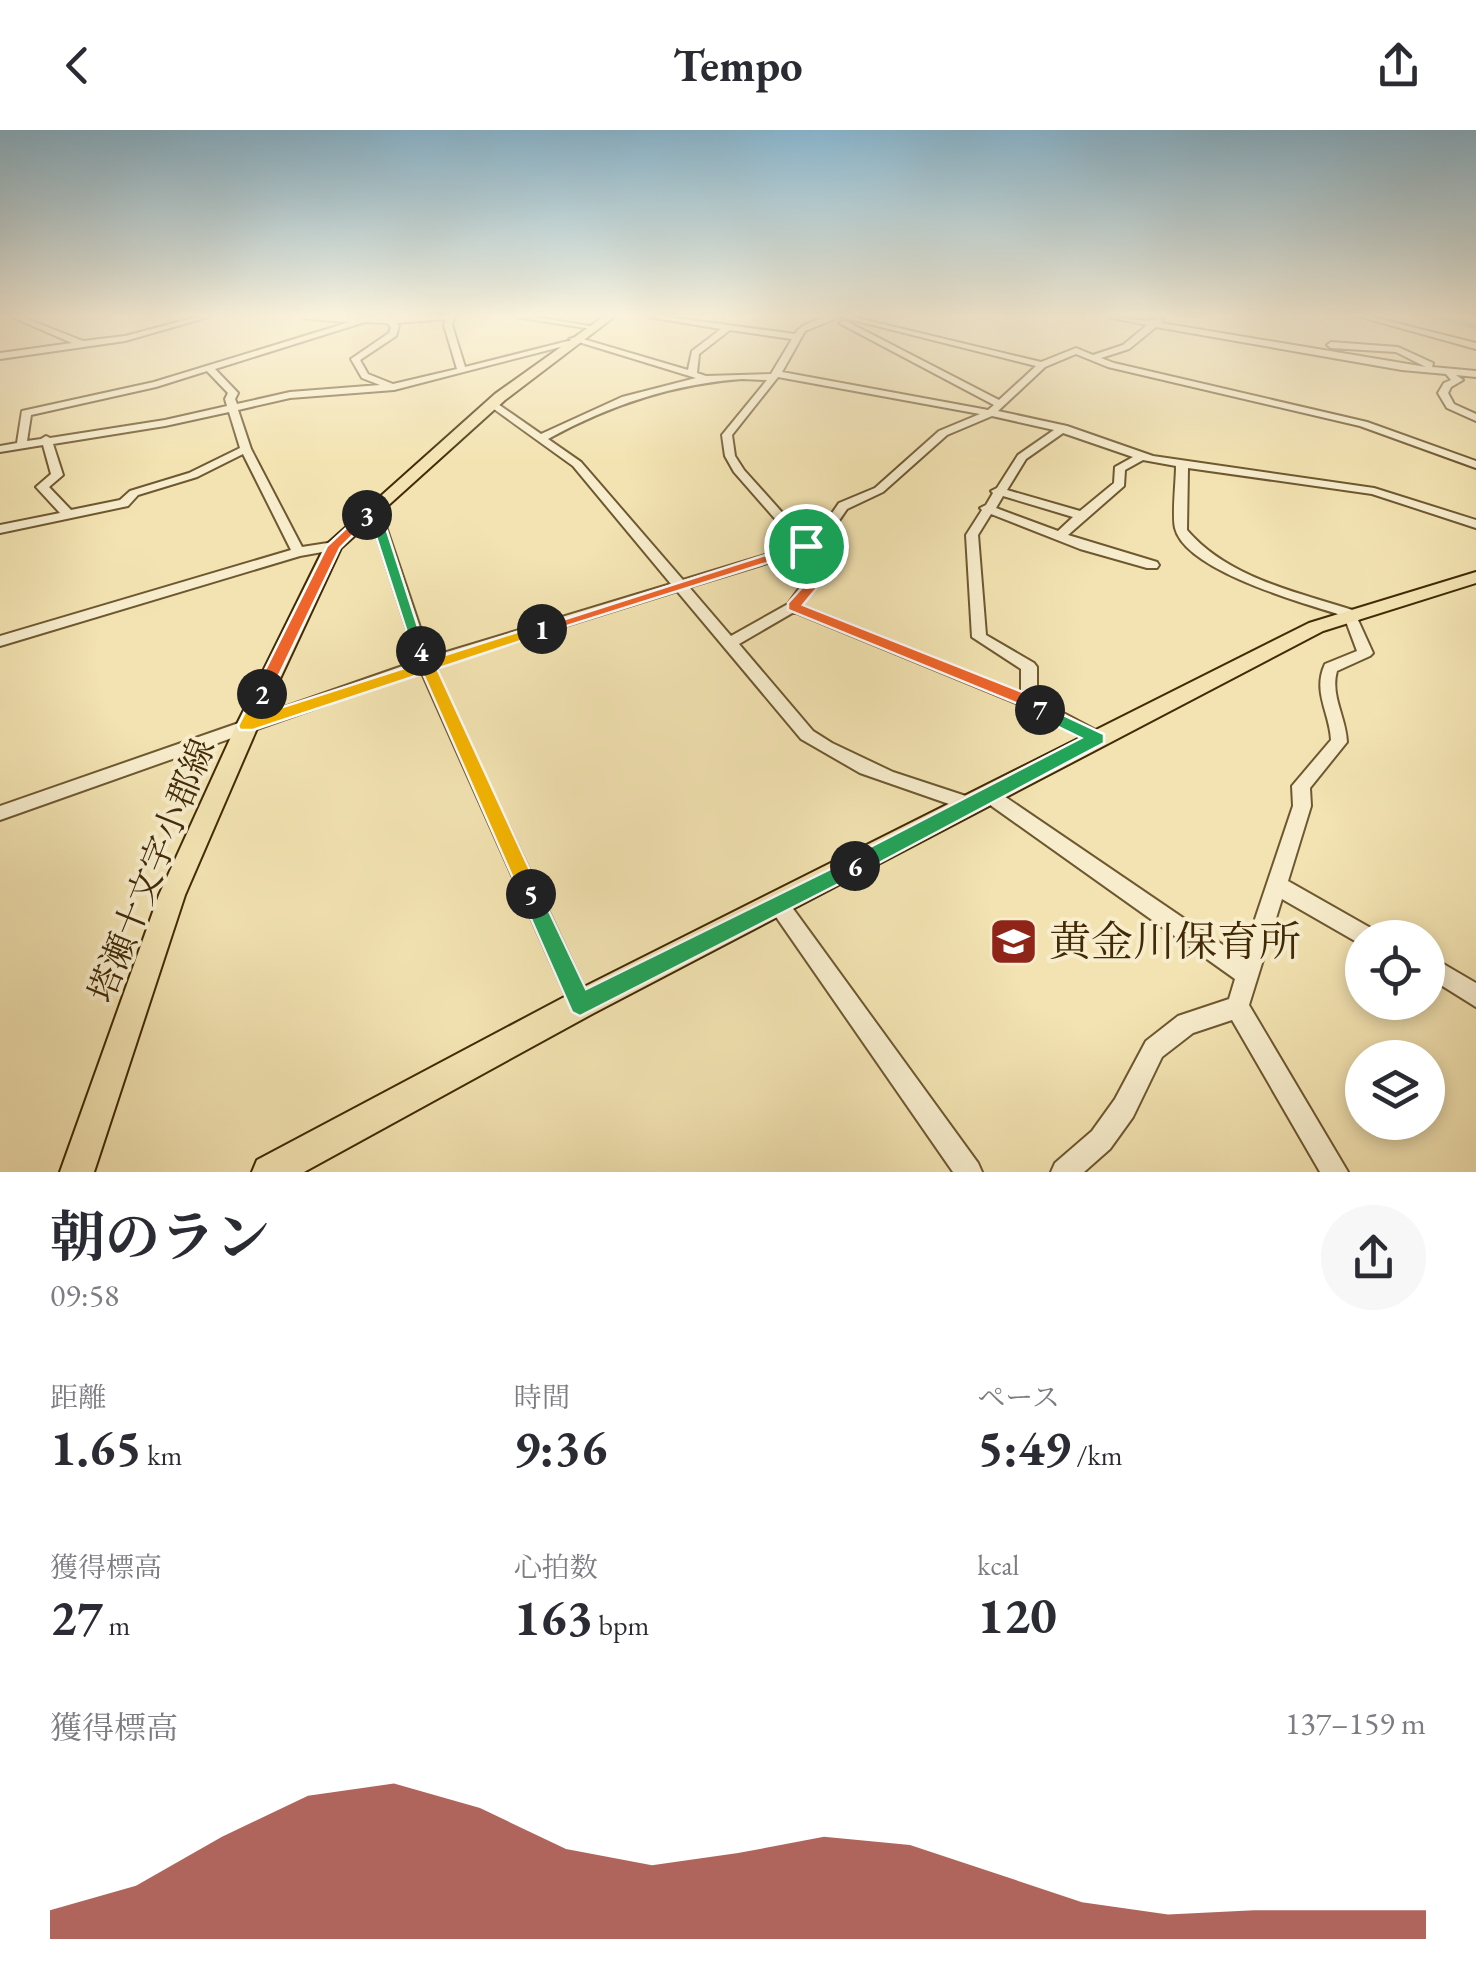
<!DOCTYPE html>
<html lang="ja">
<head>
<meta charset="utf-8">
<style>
  body { margin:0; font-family:"EB Garamond","Noto Serif JP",serif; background:#f7f7f7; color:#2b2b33; height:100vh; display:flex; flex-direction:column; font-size:38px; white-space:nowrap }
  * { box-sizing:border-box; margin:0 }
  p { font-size:32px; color:#7c7c81 }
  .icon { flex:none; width:55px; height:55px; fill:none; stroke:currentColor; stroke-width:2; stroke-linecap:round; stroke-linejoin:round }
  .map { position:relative; height:1042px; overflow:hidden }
  .drawer { display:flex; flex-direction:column; background:#fff; flex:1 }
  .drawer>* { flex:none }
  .controls { position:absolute; left:1345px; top:790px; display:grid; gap:20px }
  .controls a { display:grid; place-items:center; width:100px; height:100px; border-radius:50%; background:#fff; box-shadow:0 5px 15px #0003; font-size:50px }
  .pin { position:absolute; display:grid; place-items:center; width:85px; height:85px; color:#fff; margin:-42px; border:5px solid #fff; border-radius:50%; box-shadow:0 2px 10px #0007 }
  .km { position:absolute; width:50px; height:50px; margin:-25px; border-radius:50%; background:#222; color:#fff; font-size:28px; line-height:50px; text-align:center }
  .round { display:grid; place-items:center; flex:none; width:105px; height:105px; border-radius:52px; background:#f7f7f7 }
  .overview { display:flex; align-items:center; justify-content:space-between; height:170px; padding:0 50px }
  h1 { font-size:55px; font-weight:700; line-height:75px }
  .figures { display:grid; grid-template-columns:repeat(3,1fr); gap:15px; height:170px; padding:10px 50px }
  .figures div { display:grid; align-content:center }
  .figures b { font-size:50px; font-weight:700 }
  .figures small { font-size:28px; font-weight:400 }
  .figures p { font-size:28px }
  .chart { height:280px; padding:20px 50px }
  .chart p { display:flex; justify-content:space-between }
  .chart svg { width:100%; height:180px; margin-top:10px; fill:#8f2418; opacity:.7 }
  header { display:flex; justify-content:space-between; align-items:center; height:130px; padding:0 50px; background:#fff; font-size:45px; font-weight:700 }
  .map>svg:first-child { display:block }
</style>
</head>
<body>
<header><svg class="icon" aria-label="back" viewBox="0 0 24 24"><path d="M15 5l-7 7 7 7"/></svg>Tempo<svg class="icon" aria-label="share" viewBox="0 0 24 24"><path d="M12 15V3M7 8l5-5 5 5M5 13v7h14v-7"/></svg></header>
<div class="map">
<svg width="1476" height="1042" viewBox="0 0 1476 1042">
  <rect width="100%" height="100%" fill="#f3e3b2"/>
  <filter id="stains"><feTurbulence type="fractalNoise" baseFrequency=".002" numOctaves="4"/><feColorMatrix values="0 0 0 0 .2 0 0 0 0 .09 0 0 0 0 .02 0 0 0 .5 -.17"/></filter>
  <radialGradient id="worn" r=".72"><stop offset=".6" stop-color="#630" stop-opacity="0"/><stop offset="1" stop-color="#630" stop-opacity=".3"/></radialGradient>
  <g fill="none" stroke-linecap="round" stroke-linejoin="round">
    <!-- river -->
    <path fill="#9cbdb1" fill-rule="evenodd" d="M1422,187H1442L1476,193V199Z"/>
    <defs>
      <path id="minor" d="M12,187H22L83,211L125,206L197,187H208L125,211L0,229V223L72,213Z
        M302,187H455L452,195L465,237L568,211L572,214L394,260L290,268L238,280L251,319L302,417L334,412L340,416L339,419L300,426L0,516V506L291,420L243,324L197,347L138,365L128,376L0,403V395L60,383L36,357L51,344L43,315L0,322V316L17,313L22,281L154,252L350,192L306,189ZM446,189L444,195L457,239L393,254L368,244L360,230L396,206L399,196L396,193ZM365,192L387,193L391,197L389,203L351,229L362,248L380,255L290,262L237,274L235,269L238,263L215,239ZM207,241L228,263L225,269L227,276L165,290L50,308L46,306L41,309L27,311L31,285L156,257ZM229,282L240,318L189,343L130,361L120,370L71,380L49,357L63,345L53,314L165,296Z
        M516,187H534L596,197L592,199Z
        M649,187H667L795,204C802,192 825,187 840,187L805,201L782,242L988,280L994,275L839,193L846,191L999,270L1036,236L841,187H853L1041,232L1076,218L1093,225L1123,215L1147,195L1109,187C1124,186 1146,195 1159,188L1163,190L1161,193L1426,237L1396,222L1331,218L1327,215L1331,212L1398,217L1433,233L1432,237L1476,241V247L1456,245L1463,250L1451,257L1448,263L1454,274L1476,284V291L1447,278L1438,263L1444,253L1451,250L1446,244L1402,240L1156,197L1129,219L1101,228L1114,233L1367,292L1476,331V338L1360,296L1108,237L1076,224L1045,237L998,281L1067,296L1153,326L1374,358L1476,390V398L1372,364L1188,338L1187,400C1230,450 1302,463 1362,483L1364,486L1358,490L1373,523L1370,526L1337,541C1330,566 1346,587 1347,612L1310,658L1311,676L1288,751L1376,801L1379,808H1362V815L1282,769L1249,875L1348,1042H1320L1232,890L1193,903L1162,927L1133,987L1110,1019L1084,1042H1051L1055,1033L1092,1001L1115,969L1146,911L1178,886L1229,869L1235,849L986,672L983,667L986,662L992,660L998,662L1242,828L1293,676L1292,656L1331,610C1330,583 1312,562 1325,534L1357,521L1344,486C1306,474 1185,441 1175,398C1172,385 1176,351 1176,336L1143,330L1125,340L1124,356L1068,405L1157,432L1159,435L1157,438H1147L1080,419L991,384L978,405L986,505L1034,533L1037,537V569L1103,604L1105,608L1103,612H1091L1023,576L794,482L739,514L813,601L832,613L893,642L978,670L981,675L978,680L972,682L860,643L801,609L677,461L434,537L592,874L589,882L581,885L573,882L421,541L0,690V676L417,531L368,379L370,376H378L380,379L430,527L671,454L573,336L487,274L495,272L541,304L622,267L696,248L569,209L576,207L688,240L692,221L721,199ZM730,200L792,209L771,244L706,246L697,243L699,224ZM778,247L980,284L939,301L875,358L839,373L828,389L796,398L744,340L735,326L732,305ZM742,249L767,250L722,305L725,326L734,342L798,415L683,450L581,332L548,309C610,275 672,254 742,249ZM992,286L1054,300L1018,325L997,358L991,361L993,363L986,375L980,378L982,380L966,405L972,507L1021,539V563L801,475L826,441L823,428L801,404L836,395L847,379L883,362L947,305ZM1063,303L1133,327L1115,337L1114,353L1080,381L1007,360L1026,329ZM1003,366L1073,387L1058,401L996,378ZM804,422L810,429L812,441L788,474L731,506L689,457Z
        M1361,187H1372L1476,213V219Z
        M779,766L786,769L978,1033L982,1042H953L772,781L769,775L772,769Z
        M1428,825L1476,853V877L1428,847Z"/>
      <path id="major" d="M603,187H614L505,270L341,418L258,596L185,765L94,1042H60L159,765L236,596L325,416L495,264Z
        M1476,442V453L1323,501L592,884L304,1042H252L257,1030L570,864L1309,493Z"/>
    </defs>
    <!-- minor casing -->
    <use href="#minor" stroke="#6e5830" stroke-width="4"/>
    <!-- major casing -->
    <use href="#major" stroke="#412a05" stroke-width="4"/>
    <!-- minor -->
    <use href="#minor" fill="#f7edcd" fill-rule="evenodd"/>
    <!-- major -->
    <use href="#major" fill="#f3e3b2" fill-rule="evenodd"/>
  </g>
  <!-- sky -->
  <linearGradient id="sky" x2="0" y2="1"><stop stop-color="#89b8d2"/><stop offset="0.56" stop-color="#faf2dc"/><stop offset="1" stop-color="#faf2dc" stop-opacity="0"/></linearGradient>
  <rect width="1476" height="332" fill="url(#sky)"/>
  <!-- split-1 -->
  <path fill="#f0652b" stroke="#fff" stroke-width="2.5" d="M806,412L811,419L548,502L534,499Z"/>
  <!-- split-2 -->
  <path fill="#f5b400" stroke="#fff" stroke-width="2.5" d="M542,494L548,495V502L253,600H240L238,596L256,560L270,564L261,584Z"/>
  <!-- split-3 -->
  <path fill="#f0652b" stroke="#fff" stroke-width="2.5" d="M362,383L373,385L340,418L270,564L256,569L253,564L327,416Z"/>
  <!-- split-4 -->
  <path fill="#22a559" stroke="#fff" stroke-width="2.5" d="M369,376L380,379L427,525L413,521L370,388L360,385Z"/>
  <!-- split-5 -->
  <path fill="#f5b400" stroke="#fff" stroke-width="2.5" d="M421,516L429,521L541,764L538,771L531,774L520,764L413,521Z"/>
  <!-- split-6 -->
  <path fill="#22a559" stroke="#fff" stroke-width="2.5" d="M855,727L865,736L862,742L580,886L572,882L520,764L531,755L538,758L586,859Z"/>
  <!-- split-7 -->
  <path fill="#22a559" stroke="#fff" stroke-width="2.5" d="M1040,574L1104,604V613L862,742H847V729L1081,608L1034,585L1031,580Z"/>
  <!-- split-8 -->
  <path fill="#f0652b" stroke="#fff" stroke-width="2.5" d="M809,450L821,453L803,475L1035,567L1049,580L1046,585H1034L1023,576L788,480V473Z"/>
  <!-- split-9 -->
  <path fill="#f5b400" stroke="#fff" stroke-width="2.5" d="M801,414H811L827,441L819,456L807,453L812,441Z"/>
  <!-- icons -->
  <defs>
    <symbol id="school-square" viewBox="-11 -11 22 22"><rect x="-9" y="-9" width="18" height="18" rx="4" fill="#8f2418" stroke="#f7edcd"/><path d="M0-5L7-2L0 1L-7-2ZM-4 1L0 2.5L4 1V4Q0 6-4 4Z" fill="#fff"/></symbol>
  </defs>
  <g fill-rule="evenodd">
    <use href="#school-square" x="986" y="784" width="55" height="55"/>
  </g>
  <g text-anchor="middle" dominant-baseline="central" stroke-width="8" stroke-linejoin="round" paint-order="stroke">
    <!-- street labels -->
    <g font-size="35" fill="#412a05" stroke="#f7edcd">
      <text transform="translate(151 740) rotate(-68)">塔瀬十文字小郡線</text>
    </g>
    <!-- near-poi labels -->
    <g font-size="42" fill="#412a05" stroke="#f7edcd" text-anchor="start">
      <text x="1049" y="811">黄金川保育所</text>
    </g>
  </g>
  <rect width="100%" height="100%" filter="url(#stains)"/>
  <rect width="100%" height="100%" fill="url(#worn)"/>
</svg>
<div class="controls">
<a><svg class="icon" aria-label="locate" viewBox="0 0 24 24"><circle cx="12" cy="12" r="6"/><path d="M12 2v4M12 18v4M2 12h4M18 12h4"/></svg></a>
<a><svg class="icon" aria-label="layers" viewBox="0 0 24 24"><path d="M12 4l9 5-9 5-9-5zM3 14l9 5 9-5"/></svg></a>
</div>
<div class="pin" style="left:806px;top:416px;background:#1e9e55"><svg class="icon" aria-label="arrive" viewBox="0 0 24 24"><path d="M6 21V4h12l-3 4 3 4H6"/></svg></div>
<b class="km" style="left:542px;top:499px">1</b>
<b class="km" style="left:262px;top:564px">2</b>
<b class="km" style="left:367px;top:385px">3</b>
<b class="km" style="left:421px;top:521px">4</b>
<b class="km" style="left:531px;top:764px">5</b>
<b class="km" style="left:855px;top:736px">6</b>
<b class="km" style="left:1040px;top:580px">7</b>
</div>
<section class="drawer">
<div class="overview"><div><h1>朝のラン</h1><p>09:58</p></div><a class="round"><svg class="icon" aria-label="share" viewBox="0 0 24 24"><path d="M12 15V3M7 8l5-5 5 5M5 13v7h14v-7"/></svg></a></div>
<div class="figures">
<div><p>距離</p><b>1.65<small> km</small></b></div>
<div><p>時間</p><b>9:36</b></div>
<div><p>ペース</p><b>5:49<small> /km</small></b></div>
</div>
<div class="figures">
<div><p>獲得標高</p><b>27<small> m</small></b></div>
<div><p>心拍数</p><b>163<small> bpm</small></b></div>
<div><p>kcal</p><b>120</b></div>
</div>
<div class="chart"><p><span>獲得標高</span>137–159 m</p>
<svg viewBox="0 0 160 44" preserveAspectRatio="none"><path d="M0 44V37L10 31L20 19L30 9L40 6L50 12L60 22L70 26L80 23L90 19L100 21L110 28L120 35L130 38L140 37L150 37L160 37V44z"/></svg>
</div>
</section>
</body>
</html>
